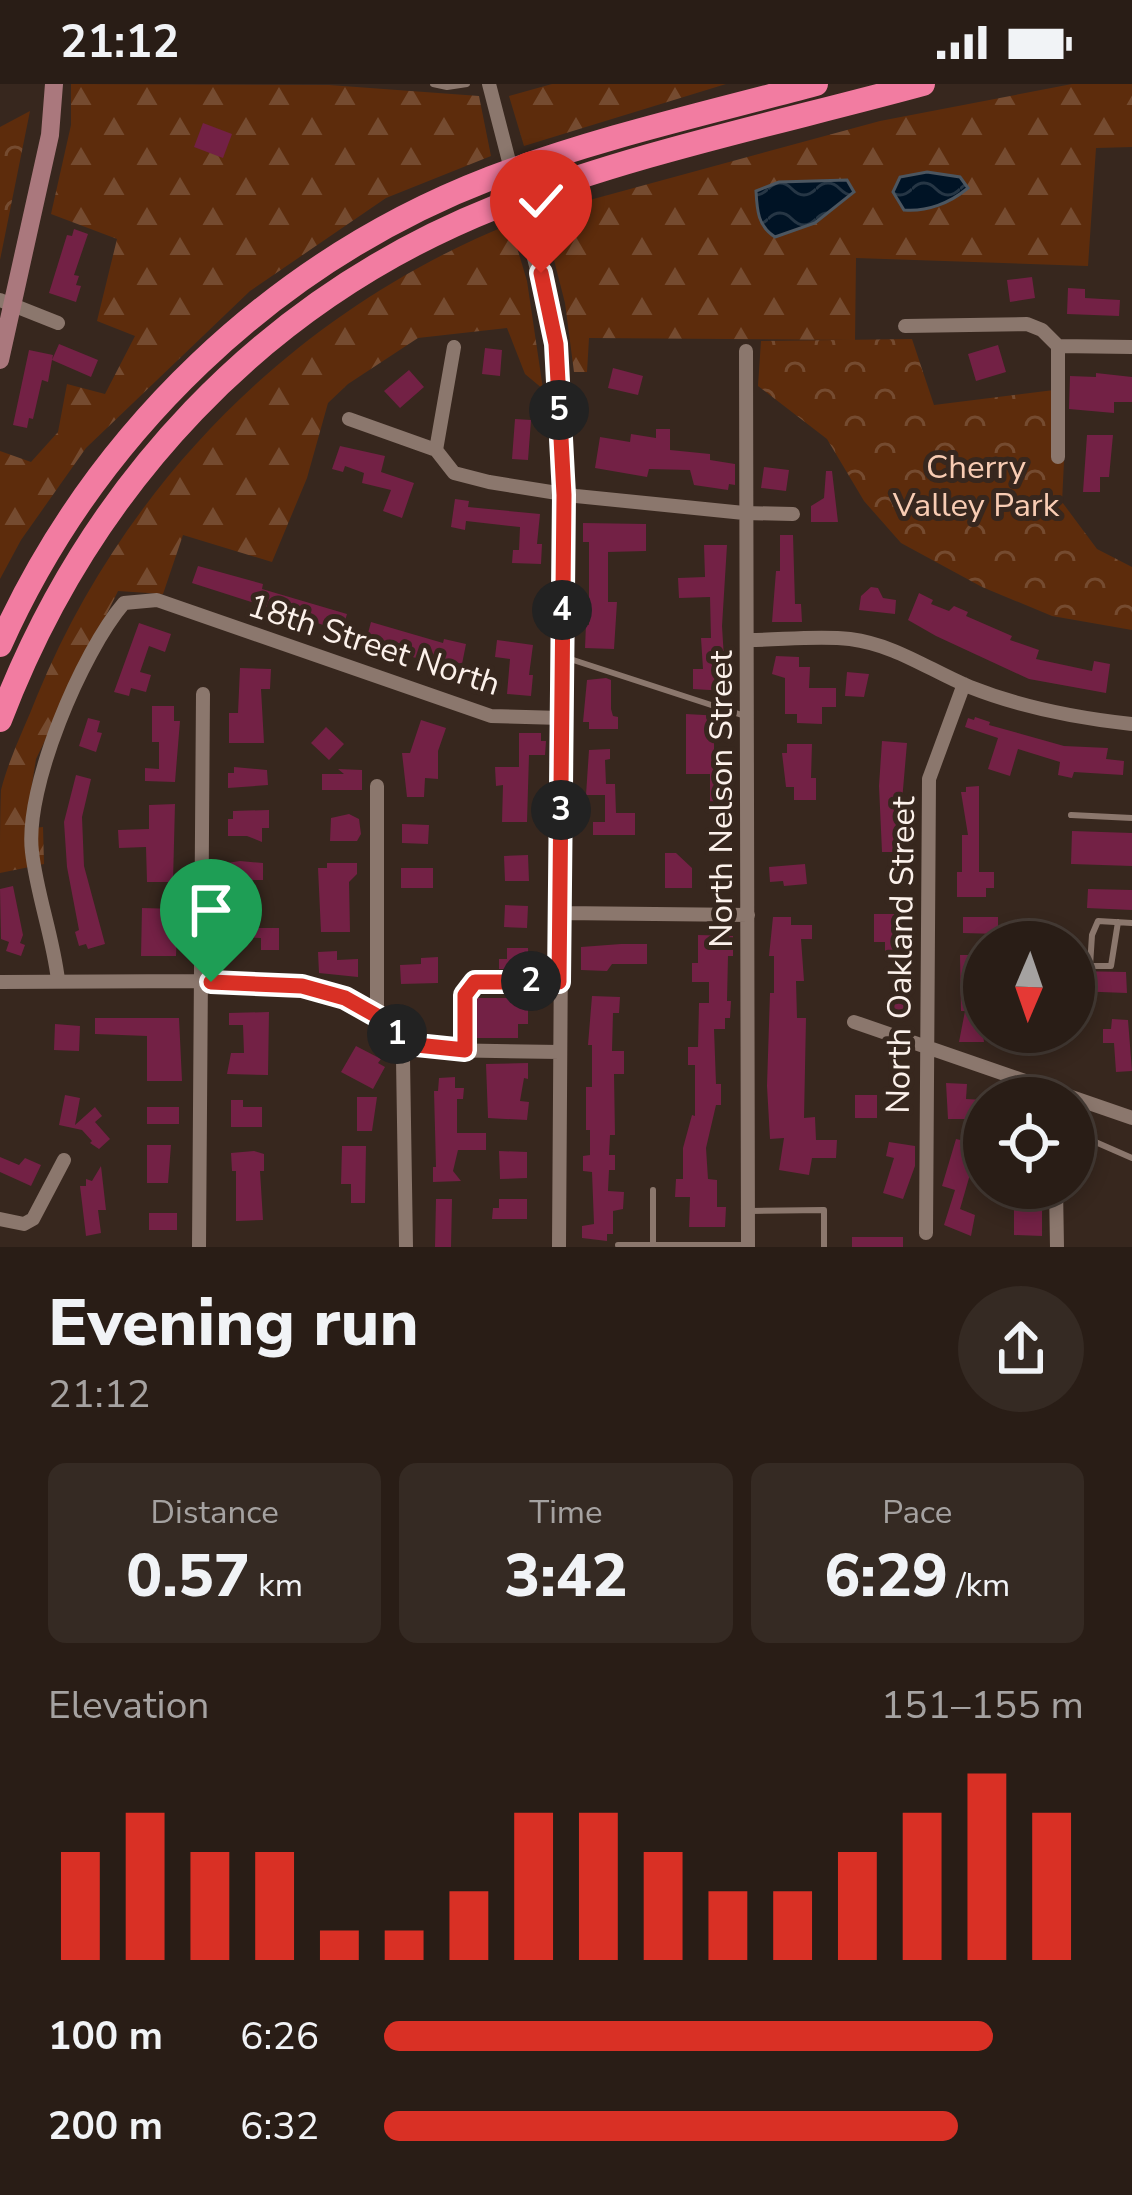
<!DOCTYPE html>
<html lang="en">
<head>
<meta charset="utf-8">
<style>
  body { margin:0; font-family:"Nunito Sans",sans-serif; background:#352a23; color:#f1f3f6; height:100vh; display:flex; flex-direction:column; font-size:45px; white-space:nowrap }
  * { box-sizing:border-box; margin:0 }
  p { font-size:39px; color:#a5a2a1 }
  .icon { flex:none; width:66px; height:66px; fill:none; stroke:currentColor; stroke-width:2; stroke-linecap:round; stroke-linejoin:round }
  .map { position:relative; height:1163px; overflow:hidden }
  .details { display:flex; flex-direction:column; background:#291d16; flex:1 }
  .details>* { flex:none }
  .needle { width:78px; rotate:182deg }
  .controls { position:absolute; left:963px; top:837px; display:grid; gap:24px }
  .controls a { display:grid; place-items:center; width:132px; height:132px; border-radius:50%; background:#291d16; box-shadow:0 6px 18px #0003,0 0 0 3px #453b35; font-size:60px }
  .pin { position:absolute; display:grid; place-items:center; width:102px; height:102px; color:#fff; margin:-123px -51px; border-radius:50% 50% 50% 0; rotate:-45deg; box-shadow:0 0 12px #0007 }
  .pin .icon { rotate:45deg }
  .km { position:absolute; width:60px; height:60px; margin:-30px; border-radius:50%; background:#222; color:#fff; font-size:33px; line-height:60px; text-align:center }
  .round { display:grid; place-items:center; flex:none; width:126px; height:126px; border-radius:63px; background:#352a23 }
  .head { display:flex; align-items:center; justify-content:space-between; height:204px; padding:0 48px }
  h1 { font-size:66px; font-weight:800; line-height:90px }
  .stats { display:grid; grid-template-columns:repeat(3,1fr); gap:18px; height:204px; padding:12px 48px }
  .stats div { display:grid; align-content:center; border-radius:18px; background:#352a23; text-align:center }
  .stats b { font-size:60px; font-weight:800 }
  .stats small { font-size:33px; font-weight:400 }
  .stats p { font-size:33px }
  .chart { height:336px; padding:24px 48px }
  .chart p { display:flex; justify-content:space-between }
  .chart svg { width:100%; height:216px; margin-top:12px; stroke:#d93025; stroke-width:6 }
  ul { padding:0 48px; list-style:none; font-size:39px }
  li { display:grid; grid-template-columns:192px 144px 1fr; align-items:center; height:90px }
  li i { height:30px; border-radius:15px; background:#d93025 }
  .status { display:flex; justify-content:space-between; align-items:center; height:84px; padding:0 60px; background:#291d16; direction:ltr }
  .status svg { height:33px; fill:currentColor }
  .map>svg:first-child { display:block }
</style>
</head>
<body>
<div class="status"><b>21:12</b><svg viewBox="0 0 49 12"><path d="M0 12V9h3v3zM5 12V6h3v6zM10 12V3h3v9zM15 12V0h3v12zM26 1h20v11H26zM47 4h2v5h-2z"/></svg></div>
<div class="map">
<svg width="1132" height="1163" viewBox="0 0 1132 1163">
  <defs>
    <pattern id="forest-firs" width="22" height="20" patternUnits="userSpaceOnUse" patternTransform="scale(3)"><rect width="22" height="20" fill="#5d2c0c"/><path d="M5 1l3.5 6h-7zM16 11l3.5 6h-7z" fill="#754b30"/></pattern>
    <pattern id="park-crowns" width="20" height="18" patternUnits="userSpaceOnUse" patternTransform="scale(3)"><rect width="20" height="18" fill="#5d2c0c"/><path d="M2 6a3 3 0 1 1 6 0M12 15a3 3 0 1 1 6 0" fill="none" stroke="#754b30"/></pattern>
    <pattern id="water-waves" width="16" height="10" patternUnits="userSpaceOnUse" patternTransform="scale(3)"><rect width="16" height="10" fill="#001325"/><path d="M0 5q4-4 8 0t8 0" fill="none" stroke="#263645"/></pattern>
  </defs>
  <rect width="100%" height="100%" fill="#37271e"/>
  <!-- forest -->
  <path fill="url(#forest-firs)" d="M71,0L329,1L479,12L491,72L386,114L250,207L86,364L21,456L0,495V367L31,378L58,348L67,300L105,310L135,252L97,237L117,155L51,130L71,41Z
    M552,0H726L524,62L509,12Z
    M1072,0H1132V63L1096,64L1088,182L856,174L855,256L589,254L587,288H574L565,219L542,129L880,37Z
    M510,140L527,197L543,305L525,290L507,244L418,254L348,300L328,319L307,394L272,478L183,451L163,510L118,507L36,675L25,745L43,743L44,780L0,789C0,763 0,731 1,706C9,674 25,643 37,612C125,398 296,227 510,140Z"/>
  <!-- park -->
  <path fill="url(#park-crowns)" d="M30,27L0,176V43Z
    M912,255L934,321L1054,306L1055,375L1064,377L1062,418L1097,465L1132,483V546L1052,532L982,503L901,459L864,417L827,355L758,302L761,257Z"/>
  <!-- water -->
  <path fill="url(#water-waves)" stroke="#4c5660" stroke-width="3" d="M927,88L960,93L968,104C950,119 927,128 904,126L893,108L900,93Z
    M847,96L854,108L815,139L775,153C758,142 757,127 756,107L779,98Z"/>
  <!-- building -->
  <path fill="#732145" d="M203,39L232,50L223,74L194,63Z
    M74,145L88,150L74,191L79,192L76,201L81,202L76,218L49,209L67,151L72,152Z
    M1032,193L1035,214L1010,218L1007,196Z
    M1068,204L1085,205V214L1120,216L1119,232L1067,230Z
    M59,260L98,276L91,293L52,276L48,298L42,296L33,335L29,334L27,344L13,341L29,266L53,271L52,276Z
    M998,261L1006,288L976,297L968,270Z
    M485,264L502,266L500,292L482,290Z
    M613,284L643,292L638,311L608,304Z
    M409,286L424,303L400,324L384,307Z
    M1096,289L1132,293V318H1114V329L1069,325L1070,292L1096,293Z
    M515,335L531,336L528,376L512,375Z
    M656,345H670V366L710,370V376L735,380V401L729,400L728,406L694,401L690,386L649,385L647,393L595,384L600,353L630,358L631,350L656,354Z
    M1087,351H1113L1109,393H1100V408H1083Z
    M340,362L385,372L381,388L414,399L402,434L383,427L391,406L362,399L364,389L345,382L343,388L332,385Z
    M764,383L789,386L786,407L761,404Z
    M826,387H832L838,438H811V422L824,414Z
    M455,415L469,417L468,423L540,430L537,460H542L541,480L512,479L513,466H519L520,443L466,437L465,446L451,443Z
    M583,439L646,440V467L608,468V518H617L614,565L585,564L586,540L589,541V458H583Z
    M780,451H793L795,520H801L802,538H772L776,487H780Z
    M704,461H727L722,542L726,607L693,605V585H703L701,554H711L710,513L679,514L678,494L705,493Z
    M198,482L263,500L262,505L347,530L342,547L192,499Z
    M871,503L878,504L883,514L896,516L895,530L859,526L861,512Z
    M919,509L933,516L931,520L949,527L954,522L968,528L966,532L1012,552L1010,556L1039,566L1036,575L1092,587L1094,577L1110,580L1106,609L1029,595L936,552L908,536Z
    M371,538L443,559L444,555L466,560L462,580L450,577L449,584L373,561L375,555L367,553Z
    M139,539L171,550L165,568L149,562L140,588L151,591L146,608L131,604L129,612L114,608Z
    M497,556L533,561L529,591H533L531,612L507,610L510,575L495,573Z
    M776,572L799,573V583H810L809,604H836V623H822V640L797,639V630H785V594L772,590Z
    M240,584L271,585L270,605H261L264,659H229V629H238Z
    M847,588L869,590L864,613L845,612Z
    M606,594L611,596V625L613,632L618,633V645H589V638H583L587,596Z
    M152,622H174V637H180L175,698L145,697V684L159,685V658H152Z
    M686,630L722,632V650H714V675H721V704L729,705L728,724H710V690H686Z
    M975,633L990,638L989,641L1064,662L1108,664L1106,675L1124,677L1123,691L1074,688L1072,694L1058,691L1060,678L1018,665L1010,692L988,685L998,654L965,643L968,634L974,636Z
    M88,634L100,637L97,648L102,649L96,668L79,662Z
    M421,636L446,644L438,667V695L425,694L424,713H407L402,669H410Z
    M326,643L344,660L329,676L311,659Z
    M519,649H541V657H546L545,671H529L527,738H502L503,701L496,702L495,683H519Z
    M882,657L907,659L899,752H909V768H882L879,702Z
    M787,660H812L811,694H816V716H794V703H786L782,669H787Z
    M610,665V675L605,676L606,700H615L616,729H635V751H593V738H605V711H586L589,666Z
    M234,683L267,686L268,701L228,704V689H234Z
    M338,685L362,686V706H322V690H344Z
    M76,691L91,695L82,733L84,782L105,860L88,865L86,860L79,862L75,848L79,846L67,783L64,738Z
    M979,702V788H994V804H986V813H957V788H962V751H968L961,708H966V703Z
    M175,720L173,798H147L146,763L119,764L118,746L149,745V721Z
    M269,726V744H262V758L247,752H228V735H233V727Z
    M349,730L359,735L361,750L357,757H330L331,734Z
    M402,740L429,741L428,760L402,759Z
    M1072,747L1132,749V782L1071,780Z
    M665,769H676L692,784V804H665Z
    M528,771L529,797H505L504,772Z
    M240,777L263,779V796H227V779Z
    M327,779H357V790L349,798L350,848H321L318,784H327Z
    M805,780L807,800L784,802L783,797L770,798L769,783Z
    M401,784H433V804H401Z
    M13,802L23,851L20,859L25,861L21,872L6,867L9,858L1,855L0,805Z
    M1088,805L1132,806V826L1087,824Z
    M505,821L528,822L527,844L504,843Z
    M142,824L178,825L176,872H141Z
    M233,826L252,827L251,844H279V866H261V854L232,853Z
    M874,830H901V839H912L908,931H891V876H885V858H874Z
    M773,833H791V841H812V855H801L804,897H796L797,934H806L804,1034L815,1033L816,1056H837L836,1074H812L809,1091L779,1086L784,1054L770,1055L767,1002L770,909H774V872H769Z
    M963,833H998V850L963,849Z
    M698,851L733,852V872H728L727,917H731L730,934H725V945H714L716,1000H721V1021H716L706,1064L708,1095L717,1096V1123H726L725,1143H689L690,1113H675L676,1095H683V1064L692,1031L695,1032V981H688V963H698L699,919H709V898H692V879H698Z
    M621,860H647V880H612L607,887L581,886V863Z
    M507,864H528L529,885H499V875H507Z
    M337,867V876L358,875V893L319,889L318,868Z
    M960,871H984V883H980V891H975L984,958H959L965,927H961Z
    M438,873V899L401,900L400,881L421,880V874Z
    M1074,887L1126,888L1127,909L1074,907Z
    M592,912L620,913L619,929H613L612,967H624V990H614L615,1051H610L609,1071H615V1086H609L608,1107L624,1108L623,1125L613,1127V1150H607V1157L582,1154V1142L594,1140L592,1088L583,1087V1072L590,1071V1046H586V1003H592V961H588Z
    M473,914H524V920H528V940H518V954H472Z
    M269,928L268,991L227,990L231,969H244L243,941H229V929Z
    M95,934H179L182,997H147V952L95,950Z
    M1112,935L1128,936L1132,987L1116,988L1114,959H1103V945H1111Z
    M55,940L80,942L79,967L54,966Z
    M356,962L381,975L378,979L385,983L373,1005L341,988Z
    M528,979V995L524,994L520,1017L529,1018L527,1036L488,1034L486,980Z
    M455,993V1004H464L463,1015H457V1049H486V1066H458L453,1087L461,1097L433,1098V1083H436L434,1007H438L439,994Z
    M946,999L967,1000L966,1015L984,1016V1035H948Z
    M65,1011L80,1014L75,1041L95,1023L102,1032L95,1038L110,1055L99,1065L90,1059L92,1057L82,1046L59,1041Z
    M855,1011H877V1034H855Z
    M357,1013H377L372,1047H357Z
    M231,1016H243V1023H262V1043H231Z
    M147,1023H179V1040H147Z
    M956,1055L969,1058L965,1077L973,1080L960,1125L975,1131L971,1152L944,1141L955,1106L942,1102Z
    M889,1058L915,1062V1082L903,1115L883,1109L894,1074L886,1072Z
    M147,1061H171L168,1099H147Z
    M342,1062H366L365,1119H351V1100H341Z
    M254,1067L264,1070V1087H260L263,1136L236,1137V1087H232L231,1069Z
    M499,1067L527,1068V1094L500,1095Z
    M0,1073L19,1081L25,1074L41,1081L31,1102L0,1088Z
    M101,1082L106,1126H98L101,1149L86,1152L80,1102H86V1095L92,1097Z
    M1014,1104H1042V1152L1014,1151Z
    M436,1115H452L451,1163H435Z
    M499,1115H527V1135H492L493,1124H499Z
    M149,1129H177V1146H149Z
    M852,1153H903V1163H852Z"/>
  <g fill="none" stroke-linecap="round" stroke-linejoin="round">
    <!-- lane -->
    <path stroke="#8b776d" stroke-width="6" d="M433,0L447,3L467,0
      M564,573L745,632
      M1071,731L1132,734
      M1118,838L1111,882H1090L1092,851L1098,837L1132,839
      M465,963V912L475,899L559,898
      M1084,1053L1132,1074
      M751,1127L824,1126V1163
      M653,1159V1106
      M618,1161H747"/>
    <!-- street -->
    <path stroke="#8b776d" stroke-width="14" d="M489,0L556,259L564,411L559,1163
      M0,216L58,239
      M905,242L1027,240L1042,246L1058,262L1132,263
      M1058,262V373
      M746,267L748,1163
      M349,335L436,366L454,389L489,398L576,412L744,429L793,430
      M436,366L454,263
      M749,556C781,556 818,551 850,555C896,561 929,586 970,603C1023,624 1076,634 1132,640
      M377,702V932
      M561,829L748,831
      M58,896C53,853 37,811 32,768C24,704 82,568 124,519L157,516L491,632L561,634
      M0,898L199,897L302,902L345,914L377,932L407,960L439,966L560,968
      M854,938L1132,1034
      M1056,1104L1057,1163
      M0,1135L24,1140L33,1135L64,1076
      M926,1149L929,695L964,600
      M199,1163L203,610
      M406,1163L403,975L407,960"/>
    <!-- secondary -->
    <path stroke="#aa787d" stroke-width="18" d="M0,276L50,51L54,0"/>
    <!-- highway -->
    <path stroke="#f27ca1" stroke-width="24" d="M0,561C95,349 273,178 491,94C596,54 708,29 816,0
      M0,636C89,402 262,216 496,123C629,70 784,38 923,0"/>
  </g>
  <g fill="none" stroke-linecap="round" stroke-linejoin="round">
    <defs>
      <path id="route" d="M211,898L302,902L345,914L377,932L407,960L465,966V911L475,898H559L564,411L556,260L541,189"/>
    </defs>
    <!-- route casing -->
    <use href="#route" stroke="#fff" stroke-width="24"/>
    <!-- route -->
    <use href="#route" stroke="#d93025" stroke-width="15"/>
  </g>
  <g text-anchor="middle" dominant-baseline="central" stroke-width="10" stroke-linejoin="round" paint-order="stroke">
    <!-- park labels -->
    <g font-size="33" fill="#f8ccb3" stroke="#37271e">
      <text x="976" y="383">Cherry<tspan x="976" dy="38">Valley Park</tspan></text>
    </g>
    <!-- street labels -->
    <g font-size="33" fill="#fcf1eb" stroke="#37271e">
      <text transform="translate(374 561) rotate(18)">18th Street North</text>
      <text transform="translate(721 715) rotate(-90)">North Nelson Street</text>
      <text transform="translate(901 871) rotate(-89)">North Oakland Street</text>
    </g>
  </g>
</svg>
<div class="controls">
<a><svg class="needle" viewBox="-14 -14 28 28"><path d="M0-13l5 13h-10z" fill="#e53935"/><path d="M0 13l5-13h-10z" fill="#a5a2a1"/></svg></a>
<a><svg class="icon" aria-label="locate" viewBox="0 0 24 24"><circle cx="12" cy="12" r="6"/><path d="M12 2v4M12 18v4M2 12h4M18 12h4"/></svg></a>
</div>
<div class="pin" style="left:211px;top:898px;background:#1e9e55"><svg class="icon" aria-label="arrive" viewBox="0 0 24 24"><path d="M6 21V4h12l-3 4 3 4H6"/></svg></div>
<div class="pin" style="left:541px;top:189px;background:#d93025"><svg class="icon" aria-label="check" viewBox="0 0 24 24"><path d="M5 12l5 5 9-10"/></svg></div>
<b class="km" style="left:397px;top:950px">1</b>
<b class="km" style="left:531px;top:897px">2</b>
<b class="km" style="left:561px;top:726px">3</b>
<b class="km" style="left:562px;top:526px">4</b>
<b class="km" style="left:559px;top:326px">5</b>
</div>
<section class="details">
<div class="head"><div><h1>Evening run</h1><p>21:12</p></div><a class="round"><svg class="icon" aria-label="share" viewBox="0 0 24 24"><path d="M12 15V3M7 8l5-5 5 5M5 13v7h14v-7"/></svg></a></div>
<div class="stats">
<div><p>Distance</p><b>0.57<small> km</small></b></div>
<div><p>Time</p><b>3:42</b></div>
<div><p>Pace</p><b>6:29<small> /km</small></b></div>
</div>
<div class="chart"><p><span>Elevation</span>151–155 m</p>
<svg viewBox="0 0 160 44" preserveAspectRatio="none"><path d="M5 44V22M15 44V14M25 44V22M35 44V22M45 44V38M55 44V38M65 44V30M75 44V14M85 44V14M95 44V22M105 44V30M115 44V30M125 44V22M135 44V14M145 44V6M155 44V14"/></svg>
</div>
<ul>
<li><b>100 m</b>6:26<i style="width:87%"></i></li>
<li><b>200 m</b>6:32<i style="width:82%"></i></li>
</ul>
</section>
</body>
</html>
